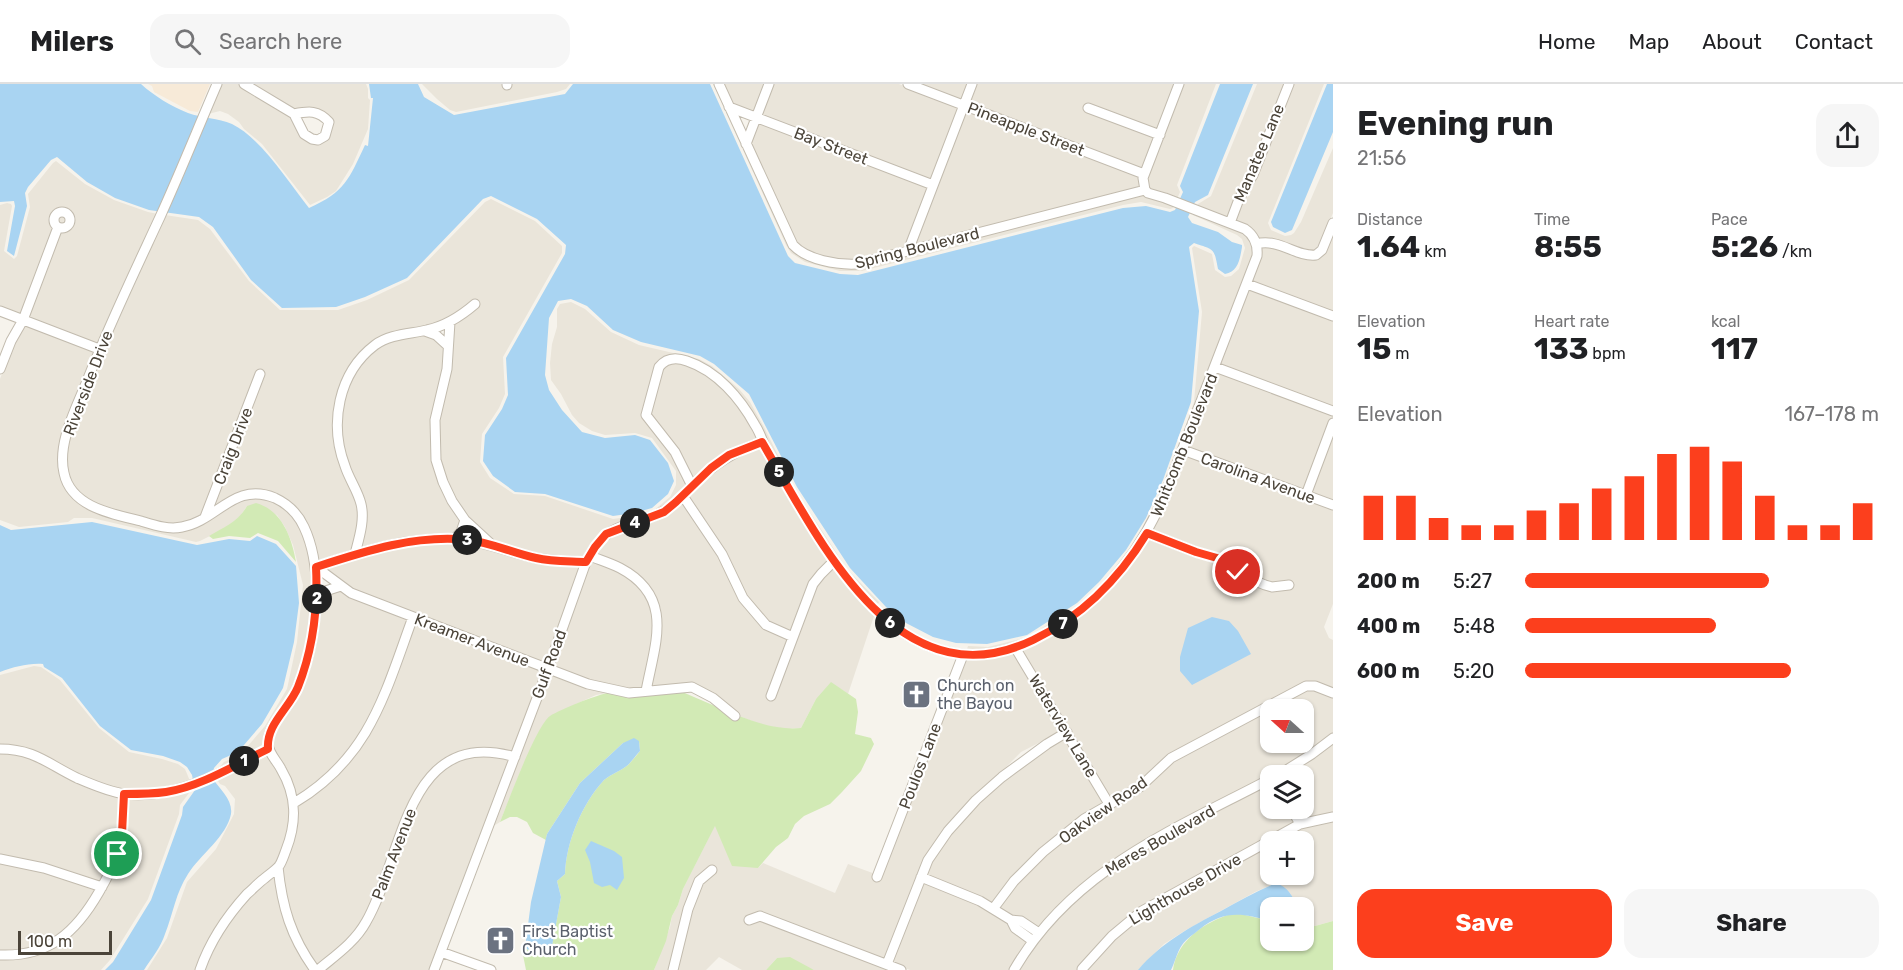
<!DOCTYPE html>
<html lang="en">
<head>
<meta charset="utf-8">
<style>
  body { margin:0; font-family:Rubik,sans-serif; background:#f6f6f6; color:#202124; height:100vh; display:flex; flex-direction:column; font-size:22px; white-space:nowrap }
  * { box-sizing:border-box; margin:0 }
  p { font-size:20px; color:#757577 }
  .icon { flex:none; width:33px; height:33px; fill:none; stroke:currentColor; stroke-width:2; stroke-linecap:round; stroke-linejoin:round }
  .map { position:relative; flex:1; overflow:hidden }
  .details { display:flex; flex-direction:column; background:#fff; width:570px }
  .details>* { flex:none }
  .needle { width:39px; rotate:291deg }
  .controls { position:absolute; left:1260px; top:615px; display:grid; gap:12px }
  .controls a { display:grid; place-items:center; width:54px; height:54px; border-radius:12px; background:#fff; box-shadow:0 2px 4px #0004; font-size:30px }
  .scale { position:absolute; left:18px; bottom:15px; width:94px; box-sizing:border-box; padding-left:6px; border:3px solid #4b4439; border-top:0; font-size:16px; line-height:21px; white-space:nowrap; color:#4b4439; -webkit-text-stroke:4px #fff; paint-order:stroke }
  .pin { position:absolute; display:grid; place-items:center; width:51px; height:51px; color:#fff; margin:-26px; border:3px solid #fff; border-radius:50%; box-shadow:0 2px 6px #0007 }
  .km { position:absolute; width:30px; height:30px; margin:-15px; border-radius:50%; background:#222; color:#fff; font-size:16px; line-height:30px; text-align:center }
  .round { display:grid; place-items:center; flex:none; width:63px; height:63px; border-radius:18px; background:#f6f6f6 }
  .head { display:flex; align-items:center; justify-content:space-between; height:102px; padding:0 24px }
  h1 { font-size:33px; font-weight:700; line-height:45px }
  .stats { display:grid; grid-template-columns:repeat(3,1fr); gap:9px; height:102px; padding:6px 24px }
  .stats div { display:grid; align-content:center }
  .stats b { font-size:30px; font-weight:700 }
  .stats small { font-size:16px; font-weight:400 }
  .stats p { font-size:16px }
  .chart { height:168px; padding:12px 24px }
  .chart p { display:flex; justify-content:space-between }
  .chart svg { width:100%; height:108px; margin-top:6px; stroke:#fc3f1d; stroke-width:6 }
  .action { display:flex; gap:12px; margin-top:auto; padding:12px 24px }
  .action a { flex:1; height:69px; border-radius:18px; background:#fc3f1d; color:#fff; font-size:24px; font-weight:700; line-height:69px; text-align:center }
  .action a+a { background:#f6f6f6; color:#202124 }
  ul { padding:0 24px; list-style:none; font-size:20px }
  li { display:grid; grid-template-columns:96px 72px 1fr; align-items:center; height:45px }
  li i { height:15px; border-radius:8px; background:#fc3f1d }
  header { display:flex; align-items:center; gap:36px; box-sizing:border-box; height:84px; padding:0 30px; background:#fff; border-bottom:2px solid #e0e0e0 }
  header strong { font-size:28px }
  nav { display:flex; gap:33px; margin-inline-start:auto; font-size:21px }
  .search { width:420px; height:54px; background:#f6f6f6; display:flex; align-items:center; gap:15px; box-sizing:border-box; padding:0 21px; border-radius:18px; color:#757577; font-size:22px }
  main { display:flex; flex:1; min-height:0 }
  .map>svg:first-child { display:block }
</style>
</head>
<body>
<header>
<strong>Milers</strong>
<div class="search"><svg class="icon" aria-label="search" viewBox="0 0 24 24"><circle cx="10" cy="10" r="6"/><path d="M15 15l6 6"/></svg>Search here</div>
<nav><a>Home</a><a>Map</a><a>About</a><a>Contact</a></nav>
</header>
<main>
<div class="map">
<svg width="1333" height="886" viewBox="0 0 1333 886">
  <rect width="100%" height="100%" fill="#f6f3ec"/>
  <!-- residential -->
  <path fill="#eae5da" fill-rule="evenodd" d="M221,0H238L291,32L301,51L329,54L332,38L325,29L314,24L294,27L250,0H366L368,5V14L370,16L368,45L353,80L336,107L327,113L310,121L262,60L244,45L239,38L228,30L220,27L208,30Z
    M422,0H501L508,5L512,0H570L566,5L557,8L456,28L450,26L437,15Z
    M713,0H715L725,25L790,162L837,183L910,171L1144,110L1174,121L1173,124L1170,125L1141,118L1123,121L862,187H840L805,178L791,169L786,161Z
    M722,0H765L754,29L732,21Z
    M773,0H899L959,23L931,97L761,32Z
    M917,0H968L962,17Z
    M976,0H1175L1158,46L1085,20L1084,25L1155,52L1142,86L968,20Z
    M1183,0H1216L1177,101L1180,108L1177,115L1150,106L1147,94Z
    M1257,0H1285L1250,89L1228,134L1197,122L1198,120L1211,112Z
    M1293,0H1324L1268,139L1271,146L1285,152L1291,151L1294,149L1301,138L1333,64V129L1318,164L1316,167L1309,168L1269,154L1259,156L1235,137Z
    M966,26L1140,92V104L913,162Z
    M759,38L928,103L905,165L856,177L838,176L806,167L796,159L750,60Z
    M56,77L85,100L114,116L148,128L158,130L97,261L0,224V121L7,119L11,120L12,122L4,167L14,175L17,172L30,123L28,110L53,79Z
    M491,115L535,137L562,162V169L503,273L505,310L499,324L482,350L480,378L490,394L514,410L545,412L613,435L635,432L653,427L670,413L676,401V387L652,354L635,349L605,351L592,347L579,339L572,331L561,310L551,296L550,279L552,260L557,243V225L560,220L571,218L585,225L611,248L639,261L699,275L712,282L739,305L750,318L765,345L794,404L847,485L879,518L877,522L848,489L818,448L765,357L713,287L661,275L641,329L657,352L668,364L688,401L681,410L662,425L619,440L584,475L545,472L493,457L469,435L455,416L442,385L439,368L438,345L453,240L465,234L480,221L475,216L447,236L430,242L404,246L353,279L342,296L335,330L358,421V441L352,467L318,478L288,418L236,410L213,424L264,288L258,286L202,431L192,436L173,441L158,438L95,421L77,408L68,390L66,379L69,356L74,339L104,263L165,131L198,136L210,145L249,197L280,226H338L367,216L409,196L485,118Z
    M1194,128L1245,149L1252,157L1253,169L1163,406L1147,442L1132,466L1103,501L1065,534L1014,562L992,567L966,568L968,562L988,563L1028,553L1079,521L1102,500L1128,467L1149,435L1166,397L1194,318L1202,228L1192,164L1194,162L1212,170L1215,186L1225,193L1231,192L1239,185L1245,164L1242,155L1237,151L1193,131Z
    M1333,148V228L1251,198L1260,162L1267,161L1309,175Z
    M1249,204L1333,235V323L1219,281Z
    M25,240L95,267L62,354L71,411L174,447L239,416L257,414L271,416L290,428L303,449L312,484V529L306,560L294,601L265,663L216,687L224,678L241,670L265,642L287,605L297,558L303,501L293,461L285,443L277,431L247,422L241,431L228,443L200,457L196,458L92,434H74L68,438L19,443L0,436V295L12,262Z
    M425,250L432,252L444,263V278L431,335L432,369L461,437L460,442L452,452L360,466L363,451L342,355V331L344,314L351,294L369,271L379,263L407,252Z
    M673,278L684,279L709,292L736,318L752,342L757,356L727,368L709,381L693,396L650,330L662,285Z
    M1217,287L1333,330V418L1187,364Z
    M760,362L830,477L791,549L771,540L746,513L688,413L714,387L731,374Z
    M1185,370L1333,425V520L1324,543L1329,554L1333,556V605L1316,599L1196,657L1138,700L1111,715L1020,566L1041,556L1109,506L1132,479L1149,453L1222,478L1273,506L1293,504L1292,497L1272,499L1265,498L1197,465L1152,447Z
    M683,418L719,471L738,513L788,555L767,614L774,616L817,502L823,492L834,483L875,529L848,610L841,605L816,615L801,644L786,645L762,641L739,632L740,631L720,615L704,605L650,603L661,554V525L658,517L647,501L595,470L609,453Z
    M455,458L581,481L546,581L353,506L323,484L358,473L410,460Z
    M592,476L618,487L636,499L651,519L654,552L643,604L623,605L621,602L618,604L613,603L552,584Z
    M341,506L408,534L382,608L364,645L331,688L296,714L272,664V650L295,617L320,512Z
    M415,537L543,587L512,669L489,664L462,667L446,675L430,687L423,696L404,729L379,800L362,838L345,859L317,882L301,859L286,819L282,785L298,721L320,706L336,693L371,649L388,611Z
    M1014,569L1062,647L1021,668L945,745L924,774L885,876L759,829L744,833L747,839L760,836L892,886H814L777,874L766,886H742L719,873L706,886H677L687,839L702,799L717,787L712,782L683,828L670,886H654L670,843L672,832L678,821L683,805L715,741L758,784L763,779L835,809L848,780L878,791L963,574H986Z
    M34,582L41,583L60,596L99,644L129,668L162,675L178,680L185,685L190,697L173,703L151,706H125L90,696L0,661V591Z
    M550,590L607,609L596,611L576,620L521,686L500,738L492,743Z
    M1307,605H1315L1333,612V649L1310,668L1272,690L1118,773L1077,804L1038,845L1023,834L1012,833L998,824L1020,796L1050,767L1086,738L1143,705L1174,677ZM1270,626H1304V658H1270Z
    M1066,653L1105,718L1081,733L992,820L926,792L931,777L951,749L979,718L1004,696Z
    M1333,659V730L1301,736L1295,725L1304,724V692H1284Z
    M0,668L20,670L121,712L118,748L111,776L100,799L0,772Z
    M267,669L283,695L291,720L289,744L284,761L276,780L261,792L196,886H147L167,854L187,798L216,765L234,730L235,715L225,702L220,700L216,694Z
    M477,671L510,675L431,886H323L369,842L386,803L411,731L429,700L450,681Z
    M1270,699V724L1287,725L1295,738L1139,825L1109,849L1078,885L1079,886H1019L1036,859L1075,816L1122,778Z
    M192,705L180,721L179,730L148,815L110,876L101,886H0V875H18L32,872L53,863L104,807L128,713Z
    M1333,736V837L1315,842L1304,841V824L1297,823L1290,809L1276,799L1255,808L1186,846L1164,860L1138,886H1086L1115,854L1144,830L1270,760V790H1304V758L1275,757L1301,743Z
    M0,778L27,783L97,805L86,823L60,851L37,864L0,868Z
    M275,790L279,820L289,849L311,886H204L215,860L231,836L246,817Z
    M923,798L974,817L1008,838L1029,857L1010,886H910L891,879Z"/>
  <!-- commercial -->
  <path fill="#f7ead8" d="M148,0H210L198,28L190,27L154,8L152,2Z"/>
  <!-- green -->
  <path fill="#d2eab5" d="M256,419C282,426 292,454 296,478L278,457L258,449L250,454L229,452L213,455L209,452C224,443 238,438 247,422Z
    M831,598L856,615L858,628L855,650L871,654L874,660L861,687L842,708L830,720L804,732L795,740L788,754L776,763L758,784L732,782L715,742L683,805L678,821L672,832L666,857L654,886H526L523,871L525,864L539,871L550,872L561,813L557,797L565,790C566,758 582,720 604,696C611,690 621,687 628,681C632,677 636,672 640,667L639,657L623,659L580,699L547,750L546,756L533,749L527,738L517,733H510L500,738C508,718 536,642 550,632C561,625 594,612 607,609L680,607L722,625L736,636L739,632C760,640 779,646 801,644L816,615Z
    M1231,830H1241L1270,837V856H1304V841L1315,842L1333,837V886H1173C1177,856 1205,838 1231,830Z
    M790,873L814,886H766L777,874Z"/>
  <!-- water -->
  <path fill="#a9d4f2" d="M0,0H141C154,12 171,22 188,29C202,34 218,34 232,40C261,54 289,99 309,124C345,108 349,95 365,61L368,62L373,14H371L369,0H418L424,13L454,31L565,10L573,0H710L788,172L795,179L840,190L858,191L1123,124L1146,122L1170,128L1175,126L1183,108L1180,102L1220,0H1253L1208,111L1195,118L1188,133L1192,139L1218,148L1232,158L1242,161V163C1240,175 1238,188 1225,190L1218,185C1214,163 1214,166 1194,159L1189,163L1199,227L1191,318L1163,396L1146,434L1126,466L1099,498L1077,519L1027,551L987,560L956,559L933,553L906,539L886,523L850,484L797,403L749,310L714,280L700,272L641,258L613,246L587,222L571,215L558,217L549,234L545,291L549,306L562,326L582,348L605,354L635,351L650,356L668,379L674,397L668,410L652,424L634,429L613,432L545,410L515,408L493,392L483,377L485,351L502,325L508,311L506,274L565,170L566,161L537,135L491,112L483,115L407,194L365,213L336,223L282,224L251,196L213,143L199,133L149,126L115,114L87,98L57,73L51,76L28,103L25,109L27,122L14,172L7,167L15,122L14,117L0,118Z
    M1327,0H1333V48L1292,146L1285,149L1273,143L1271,138Z
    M92,438L197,461L229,455L250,457L257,452L276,460L296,482L299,519L294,558L283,604L262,640L238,668L222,675L214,684L212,694C220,705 233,716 231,730C227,752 200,771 188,790C176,808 173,830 165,850C161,863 151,875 144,886H105L113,878L151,816L182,731L183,723L195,706L192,691L187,683L180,678L163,672L131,666L100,642L62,594L44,583L43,580C28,579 14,583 0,588V441L11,446Z
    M1212,533L1229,537L1238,547L1251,570L1192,601L1180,587V573L1188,544Z
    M634,654L639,657L640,667C636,671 632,677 628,681C621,687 611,690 604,696C582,720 566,758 565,790L557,797L561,813L550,873L539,871L525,864L531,818L547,750L580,699L623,659Z
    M591,757L614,767L622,773L624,794L617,806L610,801L602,803L594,799L590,778L585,766Z
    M1276,799C1288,803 1293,812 1297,823L1270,824V837C1242,829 1224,826 1200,845C1194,850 1187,854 1182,861C1177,868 1175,878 1171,886H1138C1161,859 1190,843 1221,827C1239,817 1257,807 1276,799Z"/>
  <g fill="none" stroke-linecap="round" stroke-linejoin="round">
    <defs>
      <path id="minor" d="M244,0L294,30L304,50L312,55L318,56L325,52L329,38C318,26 309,27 294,30
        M507,0V1
        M719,0L793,161C807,176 837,181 857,180L1145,106
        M908,0L1144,90
        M729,23L933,101
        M1088,24L1160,51
        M746,60L769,0
        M1145,106L1143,94L1179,0
        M54 136a8 8 0 1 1 16 0a8 8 0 1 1-16 0Z
        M1230,139L1239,115L1253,91L1289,0
        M1256,160C1280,154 1295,173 1316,171L1322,166L1333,139
        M908,167L972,0
        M1247,200L1333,232
        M0,227L99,265
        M450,238L447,285L435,336L436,376L443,398L452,417L465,436L490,459
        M425,247L436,251L448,262
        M1215,283L1333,327
        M0,285L11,257L23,236L58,143
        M1183,366L1333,421
        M692,402L675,368L646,331L659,283C666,274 676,273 687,277C717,287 740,314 755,341C761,350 763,360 768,369C826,468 902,625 1041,552C1101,521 1140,469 1166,408L1257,172C1258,161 1255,152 1245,145L1165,114L1148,109L1145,106
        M1306,411L1333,339
        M683,412L722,470L743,514L766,541L793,553
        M205,433L260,290
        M1147,449L1196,468L1231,478L1243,492L1265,501L1272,503L1289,501
        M454,455L461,448L465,436
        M355,470C359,454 365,436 361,420C358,407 349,395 345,382C329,340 338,289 375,261C390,250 410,250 427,246C446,242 461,232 475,220
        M590,472C600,476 610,479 620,484C675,513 655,559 646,607
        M316,483L351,509L588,600L629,609L692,603L713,614L735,632
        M316,483C362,467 415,450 464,456C489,459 511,469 536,474C552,477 570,477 586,478
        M316,510L341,502
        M1016,565L1109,720
        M771,612L813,500L821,490L834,477
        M0,665C34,665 48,680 77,694C91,700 109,708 125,710C176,716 224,687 269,665
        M1277,692L1312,670L1333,654
        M294,719C370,674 385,609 413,533
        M1291,724L1300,740
        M0,775L44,784L102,803
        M278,783C282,823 291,853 315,886
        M877,793L963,571
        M921,793L980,817L1011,836
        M993,825L1014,797L1043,768L1084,735L1140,703L1171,674L1306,602H1315L1333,609
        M749,836L760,832L901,886
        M1033,857L1015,844L1011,836L1021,837L1039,849
        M441,868L491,886
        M0,871C49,873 76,848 99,808C106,796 113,783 117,770C123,750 123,730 124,710
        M887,880L928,776L948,747L976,716L1002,693L1047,660L1067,648
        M1082,885L1112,852L1142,827L1300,740L1333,733
        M200,886C210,857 227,832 247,810C253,805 258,799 265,794C269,790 275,787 279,782C282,778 284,771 286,766C297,738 297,712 281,685C277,677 268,669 268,659C268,641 285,628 293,613C316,567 326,490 304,443C298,430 288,420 275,414C234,397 217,437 182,443C168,446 154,441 141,437C112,430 71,423 64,389C57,359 76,325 87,297C109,241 135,187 160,133C180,89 198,44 217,0
        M318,886C336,871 355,858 366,838C404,773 405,641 515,673
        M434,886L548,585L586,478C591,469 596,459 605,452C621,438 646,438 664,427C676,420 683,411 692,402C712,381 734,367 762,358
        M673,886L688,825L699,797L712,786
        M1014,886C1072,786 1173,746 1270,695"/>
    </defs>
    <!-- minor casing -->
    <use href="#minor" stroke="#c2bbae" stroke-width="11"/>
    <!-- minor -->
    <use href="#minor" stroke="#fff" stroke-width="9"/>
  </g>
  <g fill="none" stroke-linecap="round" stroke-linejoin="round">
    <defs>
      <path id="route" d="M117,770L122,749L124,710C138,710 152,710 166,708C200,703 237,680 268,665C266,640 289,625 298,603C313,565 318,523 316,483C365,467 417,450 469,456C492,459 513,469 536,474C552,478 570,477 586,478L595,463L606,450L664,428L676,418L711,384L729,371L762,358C818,453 896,622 1033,556C1083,532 1119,495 1147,449L1196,468L1231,478L1238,488"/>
    </defs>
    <!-- route casing -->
    <use href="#route" stroke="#fff" stroke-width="12"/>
    <!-- route -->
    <use href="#route" stroke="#fc3f1d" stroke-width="8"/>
  </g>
  <!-- icons -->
  <defs>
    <symbol id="church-square" viewBox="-11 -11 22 22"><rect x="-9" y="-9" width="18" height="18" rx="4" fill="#6b7280" stroke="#fff"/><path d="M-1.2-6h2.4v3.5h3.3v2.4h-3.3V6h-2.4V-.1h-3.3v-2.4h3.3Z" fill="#fff"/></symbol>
  </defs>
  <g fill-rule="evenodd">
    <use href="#church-square" x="900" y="594" width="33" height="33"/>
    <use href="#church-square" x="484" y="840" width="33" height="33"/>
  </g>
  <g text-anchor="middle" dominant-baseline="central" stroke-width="4.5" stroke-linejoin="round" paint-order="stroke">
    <!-- street labels -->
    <g font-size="16" fill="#4b4439" stroke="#fff">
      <text transform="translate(1026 45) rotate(21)">Pineapple Street</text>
      <text transform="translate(831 62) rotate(21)">Bay Street</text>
      <text transform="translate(1259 69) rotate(-67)">Manatee Lane</text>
      <text transform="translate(917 164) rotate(-14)">Spring Boulevard</text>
      <text transform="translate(88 299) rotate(-69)">Riverside Drive</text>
      <text transform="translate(1184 361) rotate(-68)">Whitcomb Boulevard</text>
      <text transform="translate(233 362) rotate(-69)">Craig Drive</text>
      <text transform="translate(1258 394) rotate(20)">Carolina Avenue</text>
      <text transform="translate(472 556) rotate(21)">Kreamer Avenue</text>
      <text transform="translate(549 580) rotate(-70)">Gulf Road</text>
      <text transform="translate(1063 642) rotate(59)">Waterview Lane</text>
      <text transform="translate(920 682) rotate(-69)">Poulos Lane</text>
      <text transform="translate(1103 726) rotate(-35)">Oakview Road</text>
      <text transform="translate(1160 756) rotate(-30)">Meres Boulevard</text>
      <text transform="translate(394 770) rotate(-69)">Palm Avenue</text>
      <text transform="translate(1185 805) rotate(-30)">Lighthouse Drive</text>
    </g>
    <!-- worship labels -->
    <g font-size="16" fill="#5b616d" stroke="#fff" text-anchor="start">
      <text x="937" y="601">Church on<tspan x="937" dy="18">the Bayou</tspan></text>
      <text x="522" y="847">First Baptist<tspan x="522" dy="18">Church</tspan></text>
    </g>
  </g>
</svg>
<div class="controls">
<a><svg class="needle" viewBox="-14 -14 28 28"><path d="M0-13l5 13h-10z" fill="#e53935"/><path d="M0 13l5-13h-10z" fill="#757577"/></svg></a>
<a><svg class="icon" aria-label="layers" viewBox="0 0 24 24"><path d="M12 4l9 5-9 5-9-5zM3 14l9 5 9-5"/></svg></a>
<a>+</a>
<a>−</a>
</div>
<div class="scale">100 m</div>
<div class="pin" style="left:117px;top:770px;background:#1e9e55"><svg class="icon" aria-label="arrive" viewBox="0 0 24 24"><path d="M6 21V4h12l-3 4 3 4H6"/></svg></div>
<div class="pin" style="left:1238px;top:488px;background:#d93025"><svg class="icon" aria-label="check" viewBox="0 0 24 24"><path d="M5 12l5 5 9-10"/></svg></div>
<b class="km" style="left:244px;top:677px">1</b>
<b class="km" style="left:317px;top:515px">2</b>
<b class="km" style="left:467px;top:456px">3</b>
<b class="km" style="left:635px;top:439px">4</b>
<b class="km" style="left:779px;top:388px">5</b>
<b class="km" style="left:890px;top:539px">6</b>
<b class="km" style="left:1063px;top:540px">7</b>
</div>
<section class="details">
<div class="head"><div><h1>Evening run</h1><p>21:56</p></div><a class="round"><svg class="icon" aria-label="share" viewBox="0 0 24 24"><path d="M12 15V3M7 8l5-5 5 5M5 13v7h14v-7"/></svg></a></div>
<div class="stats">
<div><p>Distance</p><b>1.64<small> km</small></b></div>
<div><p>Time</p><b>8:55</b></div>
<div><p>Pace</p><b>5:26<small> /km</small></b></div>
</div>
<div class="stats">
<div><p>Elevation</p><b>15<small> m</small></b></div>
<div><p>Heart rate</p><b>133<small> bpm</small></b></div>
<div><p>kcal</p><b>117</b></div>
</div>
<div class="chart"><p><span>Elevation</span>167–178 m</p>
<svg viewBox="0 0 160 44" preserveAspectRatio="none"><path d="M5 44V26M15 44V26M25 44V35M35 44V38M45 44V38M55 44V32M65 44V29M75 44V23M85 44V18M95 44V9M105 44V6M115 44V12M125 44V26M135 44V38M145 44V38M155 44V29"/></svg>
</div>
<ul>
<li><b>200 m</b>5:27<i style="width:69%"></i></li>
<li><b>400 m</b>5:48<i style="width:54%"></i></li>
<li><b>600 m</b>5:20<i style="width:75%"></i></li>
</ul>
<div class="action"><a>Save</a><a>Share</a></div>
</section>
</main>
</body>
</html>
